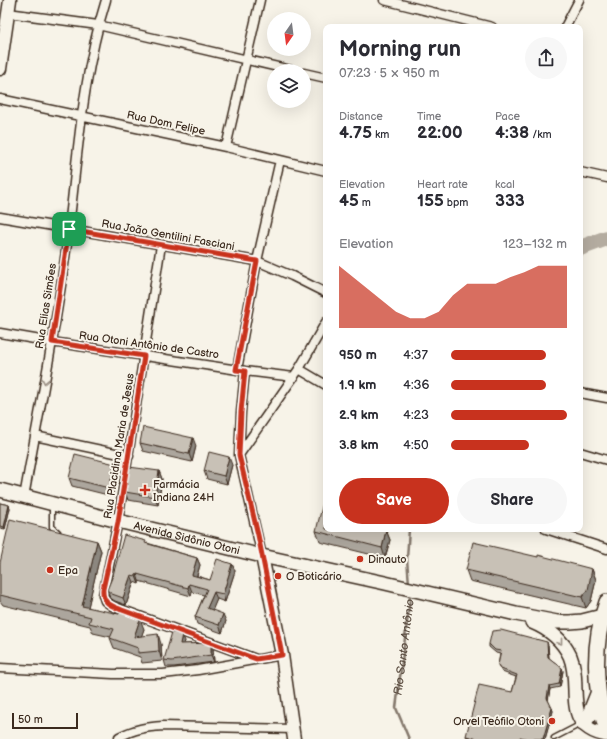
<!DOCTYPE html>
<html lang="en">
<head>
<meta charset="utf-8">
<style>
  body { margin:0; font-family:"Balsamiq Sans",sans-serif; background:#f7f7f7; color:#2b2b33; height:100vh; display:flex; flex-direction:column; font-size:15px; white-space:nowrap }
  * { box-sizing:border-box; margin:0 }
  p { font-size:13px; color:#7c7c81 }
  .icon { flex:none; width:22px; height:22px; fill:none; stroke:currentColor; stroke-width:2; stroke-linecap:round; stroke-linejoin:round }
  .map { position:relative; flex:1; overflow:hidden }
  .sheet { position:absolute; left:323px; top:24px; width:260px; height:508px; display:flex; flex-direction:column; background:#fff; border-radius:8px; box-shadow:0 4px 16px #0002 }
  .sheet>* { flex:none }
  .needle { width:26px; rotate:194deg }
  .controls { position:absolute; left:267px; top:12px; display:grid; gap:8px }
  .controls a { display:grid; place-items:center; width:44px; height:44px; border-radius:50%; background:#fff; box-shadow:0 4px 16px #0002; font-size:20px }
  .scale { position:absolute; left:12px; bottom:10px; width:66px; box-sizing:border-box; padding-left:4px; border:2px solid #3b2a1e; border-top:0; font-size:11px; line-height:14px; white-space:nowrap; color:#3b2a1e; -webkit-text-stroke:3px #f7f3e8; paint-order:stroke }
  .pin { position:absolute; display:grid; place-items:center; width:34px; height:34px; color:#fff; margin:-17px; border-radius:8px; box-shadow:0 2px 6px #0006 }
  .round { display:grid; place-items:center; flex:none; width:42px; height:42px; border-radius:21px; background:#f7f7f7 }
  .overview { display:flex; align-items:center; justify-content:space-between; height:68px; padding:0 16px }
  h1 { font-size:22px; font-weight:700; line-height:30px }
  .metrics { display:grid; grid-template-columns:repeat(3,1fr); gap:6px; height:68px; padding:4px 16px }
  .metrics div { display:grid; align-content:center }
  .metrics b { font-size:17px; font-weight:700 }
  .metrics small { font-size:11px; font-weight:400 }
  .metrics p { font-size:11px }
  .chart { height:112px; padding:8px 16px }
  .chart p { display:flex; justify-content:space-between }
  .chart svg { width:100%; height:72px; margin-top:4px; fill:#c8321e; opacity:.7 }
  .cta { display:flex; gap:8px; margin-top:auto; padding:8px 16px }
  .cta a { flex:1; height:46px; border-radius:24px; background:#c8321e; color:#fff; font-size:16px; font-weight:700; line-height:46px; text-align:center }
  .cta a+a { background:#f7f7f7; color:#2b2b33 }
  ul { padding:0 16px; list-style:none; font-size:13px }
  li { display:grid; grid-template-columns:64px 48px 1fr; align-items:center; height:30px }
  li i { height:10px; border-radius:5px; background:#c8321e }
  .map>svg:first-child { display:block }
</style>
</head>
<body>
<div class="map">
<svg width="607" height="739" viewBox="0 0 607 739">
  <rect width="100%" height="100%" fill="#f7f3e8"/>
  <filter id="ink" filterUnits="userSpaceOnUse"><feTurbulence type="fractalNoise" baseFrequency=".025" numOctaves="2"/><feDisplacementMap in="SourceGraphic" scale="8" xChannelSelector="R" yChannelSelector="G"/><feConvolveMatrix kernelMatrix="1 2 1 2 8 2 1 2 1" color-interpolation-filters="sRGB"/></filter>
  <g filter="url(#ink)">
    <g fill="none" stroke-linecap="round" stroke-linejoin="round">
      <!-- stream -->
      <g stroke="#84786c" stroke-width="2.5">
        <path d="M409,584L407,559L409,529"/>
        <path id="s1" d="M409,739L396,708L410,599L409,593"/>
      </g>
      <!-- river -->
      <path stroke="#b4aca0" stroke-width="16" d="M580,248L607,238"/>
      <defs>
        <path id="lane" d="M52,506V527L58,532
          M554,738L581,724"/>
        <path id="street" d="M384,0L492,27
          M8,13L98,25L295,71
          M565,27L579,0
          M304,73L326,78
          M0,99L226,147L326,171
          M226,147L260,0
          M580,172L607,178
          M0,217L257,261L292,276L326,293
          M161,245L118,521L103,595L105,601L112,606L256,659
          M0,333L52,342L245,371L294,377
          M299,369L326,385
          M237,370L257,261L280,160
          M580,393L607,398
          M35,436L129,456
          M580,452L607,460
          M239,455L241,412L245,371
          M24,497C40,407 58,318 69,227C78,152 83,73 106,0
          M546,529L607,549
          M262,556L239,455L299,369L326,322
          M0,668L113,674H163L198,670L282,655
          M119,739V737C135,729 146,727 163,726L293,729"/>
        <path id="secondary" d="M0,69L10,0
          M262,556L282,655L294,739"/>
        <g id="primary">
          <path id="s2" d="M0,490L118,521L262,556L385,583L516,614L557,622H570L582,621L602,616"/>
          <path d="M532,622C549,629 562,639 570,656C583,686 560,727 607,735"/>
        </g>
        <path id="highway" d="M607,602C592,643 594,690 607,731
          M583,723L590,714L598,694"/>
      </defs>
      <!-- lane casing -->
      <use href="#lane" stroke="#3b2a1e" stroke-width="7"/>
      <!-- street casing -->
      <use href="#street" stroke="#3b2a1e" stroke-width="11"/>
      <!-- secondary casing -->
      <use href="#secondary" stroke="#3b2a1e" stroke-width="15"/>
      <!-- primary casing -->
      <use href="#primary" stroke="#3b2a1e" stroke-width="16"/>
      <!-- highway casing -->
      <use href="#highway" stroke="#3b2a1e" stroke-width="18"/>
      <!-- lane -->
      <use href="#lane" stroke="#f7f3e8" stroke-width="4"/>
      <!-- street -->
      <use href="#street" stroke="#f7f3e8" stroke-width="8"/>
      <!-- secondary -->
      <use href="#secondary" stroke="#f7f3e8" stroke-width="12"/>
      <!-- primary -->
      <use href="#primary" stroke="#f7f3e8" stroke-width="13"/>
      <!-- highway -->
      <use href="#highway" stroke="#f7f3e8" stroke-width="15"/>
    </g>
    <!-- wall -->
    <path fill="#aca69d" stroke="#3b2a1e" d="M140,443L196,446L192,462L143,451Z
      M115,464L118,472L112,496L72,486L69,478Z
      M232,465L227,484L207,479L204,471Z
      M159,471L162,479L158,505L128,500L125,492Z
      M0,503L9,505L10,508L5,529L0,528Z
      M326,529L386,530L390,540L385,558L320,542L316,531Z
      M97,541L101,551L88,607L144,629L141,636L161,644L162,661L142,663L140,657L114,648L110,638L111,637L93,633L90,626L3,605L0,601V563Z
      M147,543L197,558L200,565L197,576L210,580L232,564L235,571L225,602L217,599L212,610L226,621L222,633L197,624L195,617L204,595L192,592L191,596L139,581V584L134,582L126,605L115,601L110,598L107,590L113,575Z
      M592,569L596,580L591,601L586,608L470,581L466,570Z
      M185,641L184,644L211,643L213,649L214,662L174,667H166L164,660Z
      M489,644L548,645L549,658L562,668L563,671L560,687L550,689L548,700L553,711L545,739H470L467,738L466,736L512,692L516,677L502,672L498,665L500,654L496,653L489,647Z"/>
    <!-- shaded-wall -->
    <path fill="#8c877f" stroke="#3b2a1e" d="M193,438L196,446L192,462L189,454Z
      M229,457L232,465L227,484L224,476Z
      M115,464L118,472L112,496L109,488Z
      M159,471L162,479L158,505L155,497Z
      M9,505L10,508L5,529L4,527Z
      M386,530L390,540L385,558L382,548Z
      M97,541L101,551L86,616L82,606Z
      M197,558L200,565L195,582L192,575Z
      M232,564L235,571L225,602L223,594Z
      M592,569L596,580L591,601L586,608L582,597Z
      M137,574L139,581V584L136,576Z
      M131,575L134,582L126,605L123,598Z
      M189,584L192,592L191,596L188,588Z
      M214,592L217,599L210,616L207,608Z
      M223,614L226,621L222,633L219,625Z
      M140,619L144,629L138,647L134,637Z
      M158,634L161,644L162,661L159,651Z
      M182,634L185,641L182,650L180,644Z
      M547,642L548,645L549,660L548,657Z
      M211,643L213,649L214,662L211,655Z
      M562,668L563,671L560,687L559,684Z
      M549,686L550,689L548,701L547,698Z
      M552,708L553,711L545,739H543Z"/>
    <!-- building -->
    <path fill="#c8c1b6" stroke="#3b2a1e" d="M143,427L193,438L189,454L140,443Z
      M209,452L229,457L224,476L204,471Z
      M75,454L115,464L109,488L69,478Z
      M129,467L159,471L155,497L125,492Z
      M326,491V529H383L386,530L382,548L316,531Z
      M0,503L9,505L4,527L0,526Z
      M10,519L97,541L82,606L119,614L120,612L140,619L134,637L158,634L159,651L138,653V648L110,638L114,629L89,623L91,617L0,595V563Z
      M124,535L146,541L145,543L197,558L192,575L210,580L217,559L232,564L223,594L214,592L207,608L223,614L219,625L195,617L207,589L189,584L188,588L137,574L136,576L131,575L123,598L112,594L107,590L113,575Z
      M473,542L538,557V555L592,569L588,590L582,597L466,570Z
      M501,630L547,642L548,657L562,668L559,684L549,686L547,698L552,708L543,739H528L520,737V739H478L466,736L479,685L512,692L517,675L501,669L498,665L501,651L495,650L489,644L492,631Z
      M172,632L182,634L180,644L211,643V655L172,661L164,660Z"/>
    <!-- one-way arrows -->
    <defs><path id="oneway-chevron" d="M-2-3.5L2.5 0L-2 3.5" fill="none" stroke-width="1.6" stroke-linecap="round" stroke-linejoin="round"/></defs>
    <g stroke="#998e83">
      <use href="#oneway-chevron" transform="translate(45 381) rotate(100)"/>
      <use href="#oneway-chevron" transform="translate(560 642) rotate(52)"/>
    </g>
  </g>
  <g fill="none" stroke-linecap="round" stroke-linejoin="round" filter="url(#ink)">
    <defs>
      <path id="route" d="M69,229L257,261L236,370L245,371L241,412L239,455L258,535L282,655L256,659L122,610C110,605 102,603 103,589L118,522L144,356L52,342Z"/>
    </defs>
    <!-- route casing -->
    <use href="#route" stroke="#fff" stroke-width="8"/>
    <!-- route -->
    <use href="#route" stroke="#c8321e" stroke-width="5"/>
  </g>
  <!-- markers -->
  <g fill="#c8321e" stroke="#f7f3e8" stroke-width="1.5">
    <path d="M143 484h4v4h4v4h-4v4h-4v-4h-4v-4h4z"/>
    <circle cx="360" cy="559" r="4"/>
    <circle cx="50" cy="570" r="4"/>
    <circle cx="278" cy="576" r="4"/>
    <circle cx="552" cy="721" r="4"/>
  </g>
  <g text-anchor="middle" dominant-baseline="central" stroke-width="4" stroke-linejoin="round" paint-order="stroke">
    <!-- street labels -->
    <g font-size="11" fill="#3b2a1e" stroke="#f7f3e8">
      <text transform="translate(166 123) rotate(12)">Rua Dom Felipe</text>
      <text transform="translate(168 235) rotate(10)">Rua João Gentilini Fasciani</text>
      <text transform="translate(46 306) rotate(-81)">Rua Elias Simões</text>
      <text transform="translate(149 345) rotate(8)">Rua Otoni Antônio de Castro</text>
      <text transform="translate(119 446) rotate(-81)">Rua Placidina Maria de Jesus</text>
      <text stroke="none"><textPath href="#s2" startOffset="193">Avenida Sidônio Otoni</textPath></text>
    </g>
    <!-- poi labels -->
    <g font-size="11" fill="#3b2a1e" stroke="#f7f3e8" text-anchor="start">
      <text x="153" y="484">Farmácia<tspan x="153" dy="13">Indiana 24H</tspan></text>
      <text x="368" y="559">Dinauto</text>
      <text x="58" y="570">Epa</text>
      <text x="286" y="576">O Boticário</text>
      <text x="544" y="721" text-anchor="end">Orvel Teófilo Otoni</text>
    </g>
    <!-- water labels -->
    <g font-size="12" font-style="italic" fill="#5f5145" stroke="#f7f3e8">
      <text stroke="none"><textPath href="#s1" startOffset="95">Rio Santo Antônio</textPath></text>
    </g>
  </g>
</svg>
<div class="controls">
<a><svg class="needle" viewBox="-14 -14 28 28"><path d="M0-13l5 13h-10z" fill="#e53935"/><path d="M0 13l5-13h-10z" fill="#7c7c81"/></svg></a>
<a><svg class="icon" aria-label="layers" viewBox="0 0 24 24"><path d="M12 4l9 5-9 5-9-5zM3 14l9 5 9-5"/></svg></a>
</div>
<div class="scale">50 m</div>
<div class="pin" style="left:69px;top:229px;background:#1e9e55"><svg class="icon" aria-label="arrive" viewBox="0 0 24 24"><path d="M6 21V4h12l-3 4 3 4H6"/></svg></div>
<section class="sheet">
<div class="overview"><div><h1>Morning run</h1><p>07:23 · 5 × 950 m</p></div><a class="round"><svg class="icon" aria-label="share" viewBox="0 0 24 24"><path d="M12 15V3M7 8l5-5 5 5M5 13v7h14v-7"/></svg></a></div>
<div class="metrics">
<div><p>Distance</p><b>4.75<small> km</small></b></div>
<div><p>Time</p><b>22:00</b></div>
<div><p>Pace</p><b>4:38<small> /km</small></b></div>
</div>
<div class="metrics">
<div><p>Elevation</p><b>45<small> m</small></b></div>
<div><p>Heart rate</p><b>155<small> bpm</small></b></div>
<div><p>kcal</p><b>333</b></div>
</div>
<div class="chart"><p><span>Elevation</span>123–132 m</p>
<svg viewBox="0 0 160 44" preserveAspectRatio="none"><path d="M0 44V6L10 13L20 20L30 27L40 34L50 38L60 38L70 34L80 24L90 17L100 17L110 17L120 13L130 10L140 6L150 6L160 6V44z"/></svg>
</div>
<ul>
<li><b>950 m</b>4:37<i style="width:82%"></i></li>
<li><b>1.9 km</b>4:36<i style="width:82%"></i></li>
<li><b>2.9 km</b>4:23<i style="width:100%"></i></li>
<li><b>3.8 km</b>4:50<i style="width:67%"></i></li>
</ul>
<div class="cta"><a>Save</a><a>Share</a></div>
</section>
</div>
</body>
</html>
